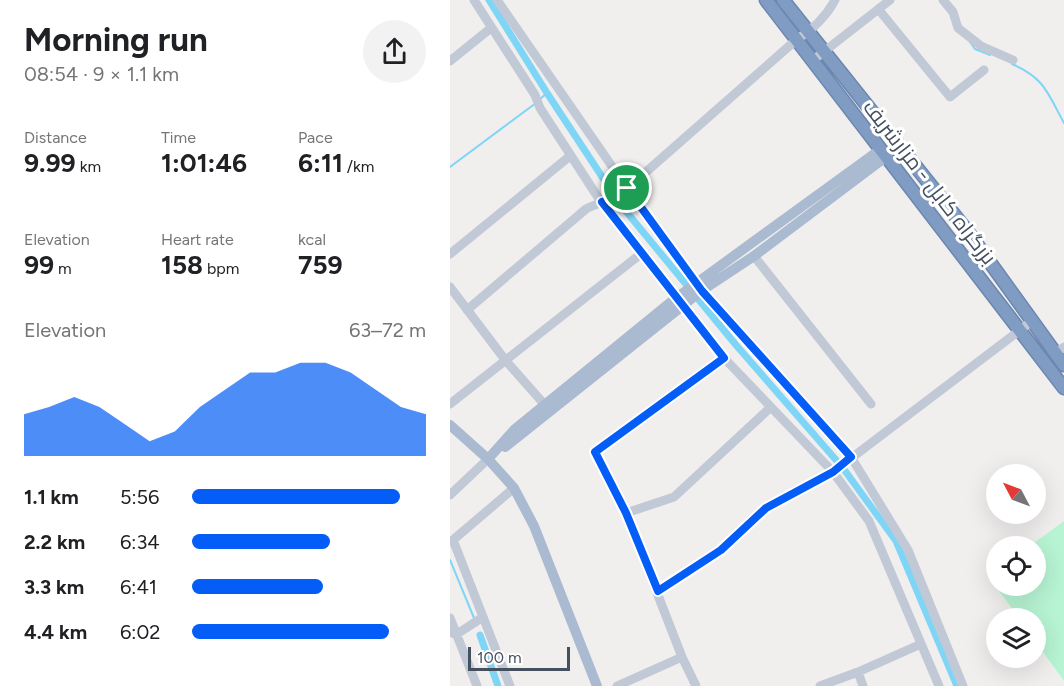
<!DOCTYPE html>
<html lang="en">
<head>
<meta charset="utf-8">
<style>
  body { margin:0; font-family:Figtree,Cairo,sans-serif; background:#f2f2f2; color:#202124; height:100vh; display:flex; flex-direction:column; font-size:22px; white-space:nowrap }
  * { box-sizing:border-box; margin:0 }
  p { font-size:20px; color:#757577 }
  .icon { flex:none; width:33px; height:33px; fill:none; stroke:currentColor; stroke-width:2; stroke-linecap:round; stroke-linejoin:round }
  .map { position:relative; flex:1; overflow:hidden }
  .details { display:flex; flex-direction:column; background:#fff; width:450px }
  .details>* { flex:none }
  .needle { width:39px; rotate:311deg }
  .tools { position:absolute; left:536px; top:464px; display:grid; gap:12px }
  .tools a { display:grid; place-items:center; width:60px; height:60px; border-radius:50%; background:#fff; box-shadow:0 6px 24px #0002; font-size:30px }
  .scale { position:absolute; left:18px; bottom:15px; width:102px; box-sizing:border-box; padding-left:6px; border:3px solid #44505e; border-top:0; font-size:16px; line-height:21px; white-space:nowrap; color:#44505e; -webkit-text-stroke:4px #fff; paint-order:stroke }
  .pin { position:absolute; display:grid; place-items:center; width:51px; height:51px; color:#fff; margin:-26px; border:3px solid #fff; border-radius:50%; box-shadow:0 2px 6px #0007 }
  .round { display:grid; place-items:center; flex:none; width:63px; height:63px; border-radius:32px; background:#f2f2f2 }
  .head { display:flex; align-items:center; justify-content:space-between; height:102px; padding:0 24px }
  h1 { font-size:33px; font-weight:700; line-height:45px }
  .stats { display:grid; grid-template-columns:repeat(3,1fr); gap:9px; height:102px; padding:6px 24px }
  .stats div { display:grid; align-content:center }
  .stats b { font-size:26px; font-weight:700 }
  .stats small { font-size:16px; font-weight:400 }
  .stats p { font-size:16px }
  .chart { height:168px; padding:12px 24px }
  .chart p { display:flex; justify-content:space-between }
  .chart svg { width:100%; height:108px; margin-top:6px; fill:#035df6; opacity:.7 }
  ul { padding:0 24px; list-style:none; font-size:20px }
  li { display:grid; grid-template-columns:96px 72px 1fr; align-items:center; height:45px }
  li i { height:15px; border-radius:8px; background:#035df6 }
  main { display:flex; flex:1; min-height:0 }
  .map>svg:first-child { display:block }
</style>
</head>
<body>
<main>
<section class="details">
<div class="head"><div><h1>Morning run</h1><p>08:54 · 9 × 1.1 km</p></div><a class="round"><svg class="icon" aria-label="share" viewBox="0 0 24 24"><path d="M12 15V3M7 8l5-5 5 5M5 13v7h14v-7"/></svg></a></div>
<div class="stats">
<div><p>Distance</p><b>9.99<small> km</small></b></div>
<div><p>Time</p><b>1:01:46</b></div>
<div><p>Pace</p><b>6:11<small> /km</small></b></div>
</div>
<div class="stats">
<div><p>Elevation</p><b>99<small> m</small></b></div>
<div><p>Heart rate</p><b>158<small> bpm</small></b></div>
<div><p>kcal</p><b>759</b></div>
</div>
<div class="chart"><p><span>Elevation</span>63–72 m</p>
<svg viewBox="0 0 160 44" preserveAspectRatio="none"><path d="M0 44V27L10 24L20 20L30 24L40 31L50 38L60 34L70 24L80 17L90 10L100 10L110 6L120 6L130 10L140 17L150 24L160 27V44z"/></svg>
</div>
<ul>
<li><b>1.1 km</b>5:56<i style="width:89%"></i></li>
<li><b>2.2 km</b>6:34<i style="width:59%"></i></li>
<li><b>3.3 km</b>6:41<i style="width:56%"></i></li>
<li><b>4.4 km</b>6:02<i style="width:84%"></i></li>
</ul>
</section>
<div class="map">
<svg width="614" height="686" viewBox="0 0 614 686">
  <rect width="100%" height="100%" fill="#f1eeee"/>
  <!-- garden -->
  <path fill="#b7f4d3" d="M614,521V681L585,641V618H569L539,577L546,571V585H585V546H580Z"/>
  <g fill="none" stroke-linecap="round" stroke-linejoin="round">
    <!-- stream -->
    <path stroke="#7fd5f6" stroke-width="2" d="M520,42L525,49L540,55
      M562,64C595,78 598,94 614,123
      M90,99L97,93
      M0,167L86,103
      M0,560L24,618"/>
    <!-- canal -->
    <path stroke="#7fd5f6" stroke-width="7" d="M39,0L97,93L170,204L286,345L393,468L446,541L507,686
      M30,635L48,686"/>
    <defs>
      <path id="highway" d="M316,0L614,388
        M333,0L518,232L614,365"/>
    </defs>
    <!-- highway casing -->
    <use href="#highway" stroke="#6b87af" stroke-width="15"/>
    <!-- minor -->
    <path stroke="#c0c9d5" stroke-width="9" d="M24,0L85,95L90,108L151,202L226,298L274,358L383,472L419,521L489,686
      M47,0L177,188L246,283L401,457L458,550L513,686
      M493,0L503,12L508,28L531,46L563,60
      M429,10L500,97L534,70
      M0,61L41,28
      M362,61L440,0
      M0,254L120,156
      M304,256L421,404
      M0,287L56,361L94,404
      M17,310L136,209C148,203 160,200 172,193L346,40C362,30 376,17 385,0
      M606,353L614,347
      M0,404L192,253
      M0,495L38,459
      M176,513L224,497L321,407
      M208,591L271,550L316,508L383,472L582,321
      M0,618L27,686
      M2,633L7,634L33,617
      M408,672L413,686
      M60,686L3,540L64,488
      M167,686L232,657
      M246,686L232,657L176,513L145,452L274,358
      M370,686L408,672L471,644"/>
    <!-- major -->
    <path stroke="#aabbd1" stroke-width="10" d="M0,425L38,459L64,488L84,526L147,686
      M55,447L251,291L304,256L437,156
      M38,459L64,430L226,298L431,149"/>
    <!-- highway -->
    <use href="#highway" stroke="#809cc3" stroke-width="12"/>
  </g>
  <g fill="none" stroke-linecap="round" stroke-linejoin="round">
    <defs>
      <path id="route" d="M177,188L252,291L401,457L383,472L316,508L271,550L208,591L176,513L145,452L274,358L152,202L158,201Z"/>
    </defs>
    <!-- route casing -->
    <use href="#route" stroke="#fff" stroke-width="12"/>
    <!-- route -->
    <use href="#route" stroke="#035df6" stroke-width="8"/>
  </g>
  <g text-anchor="middle" dominant-baseline="central" stroke-width="6" stroke-linejoin="round" paint-order="stroke">
    <!-- street labels -->
    <g font-size="21" fill="#44505e" stroke="#fff">
      <text transform="translate(480 182) rotate(52)">بزرگراه کابل - مزارشریف</text>
    </g>
  </g>
</svg>
<div class="tools">
<a><svg class="needle" viewBox="-14 -14 28 28"><path d="M0-13l5 13h-10z" fill="#e53935"/><path d="M0 13l5-13h-10z" fill="#757577"/></svg></a>
<a><svg class="icon" aria-label="locate" viewBox="0 0 24 24"><circle cx="12" cy="12" r="6"/><path d="M12 2v4M12 18v4M2 12h4M18 12h4"/></svg></a>
<a><svg class="icon" aria-label="layers" viewBox="0 0 24 24"><path d="M12 4l9 5-9 5-9-5zM3 14l9 5 9-5"/></svg></a>
</div>
<div class="scale">100 m</div>
<div class="pin" style="left:177px;top:188px;background:#1e9e55"><svg class="icon" aria-label="arrive" viewBox="0 0 24 24"><path d="M6 21V4h12l-3 4 3 4H6"/></svg></div>
</div>
</main>
</body>
</html>
